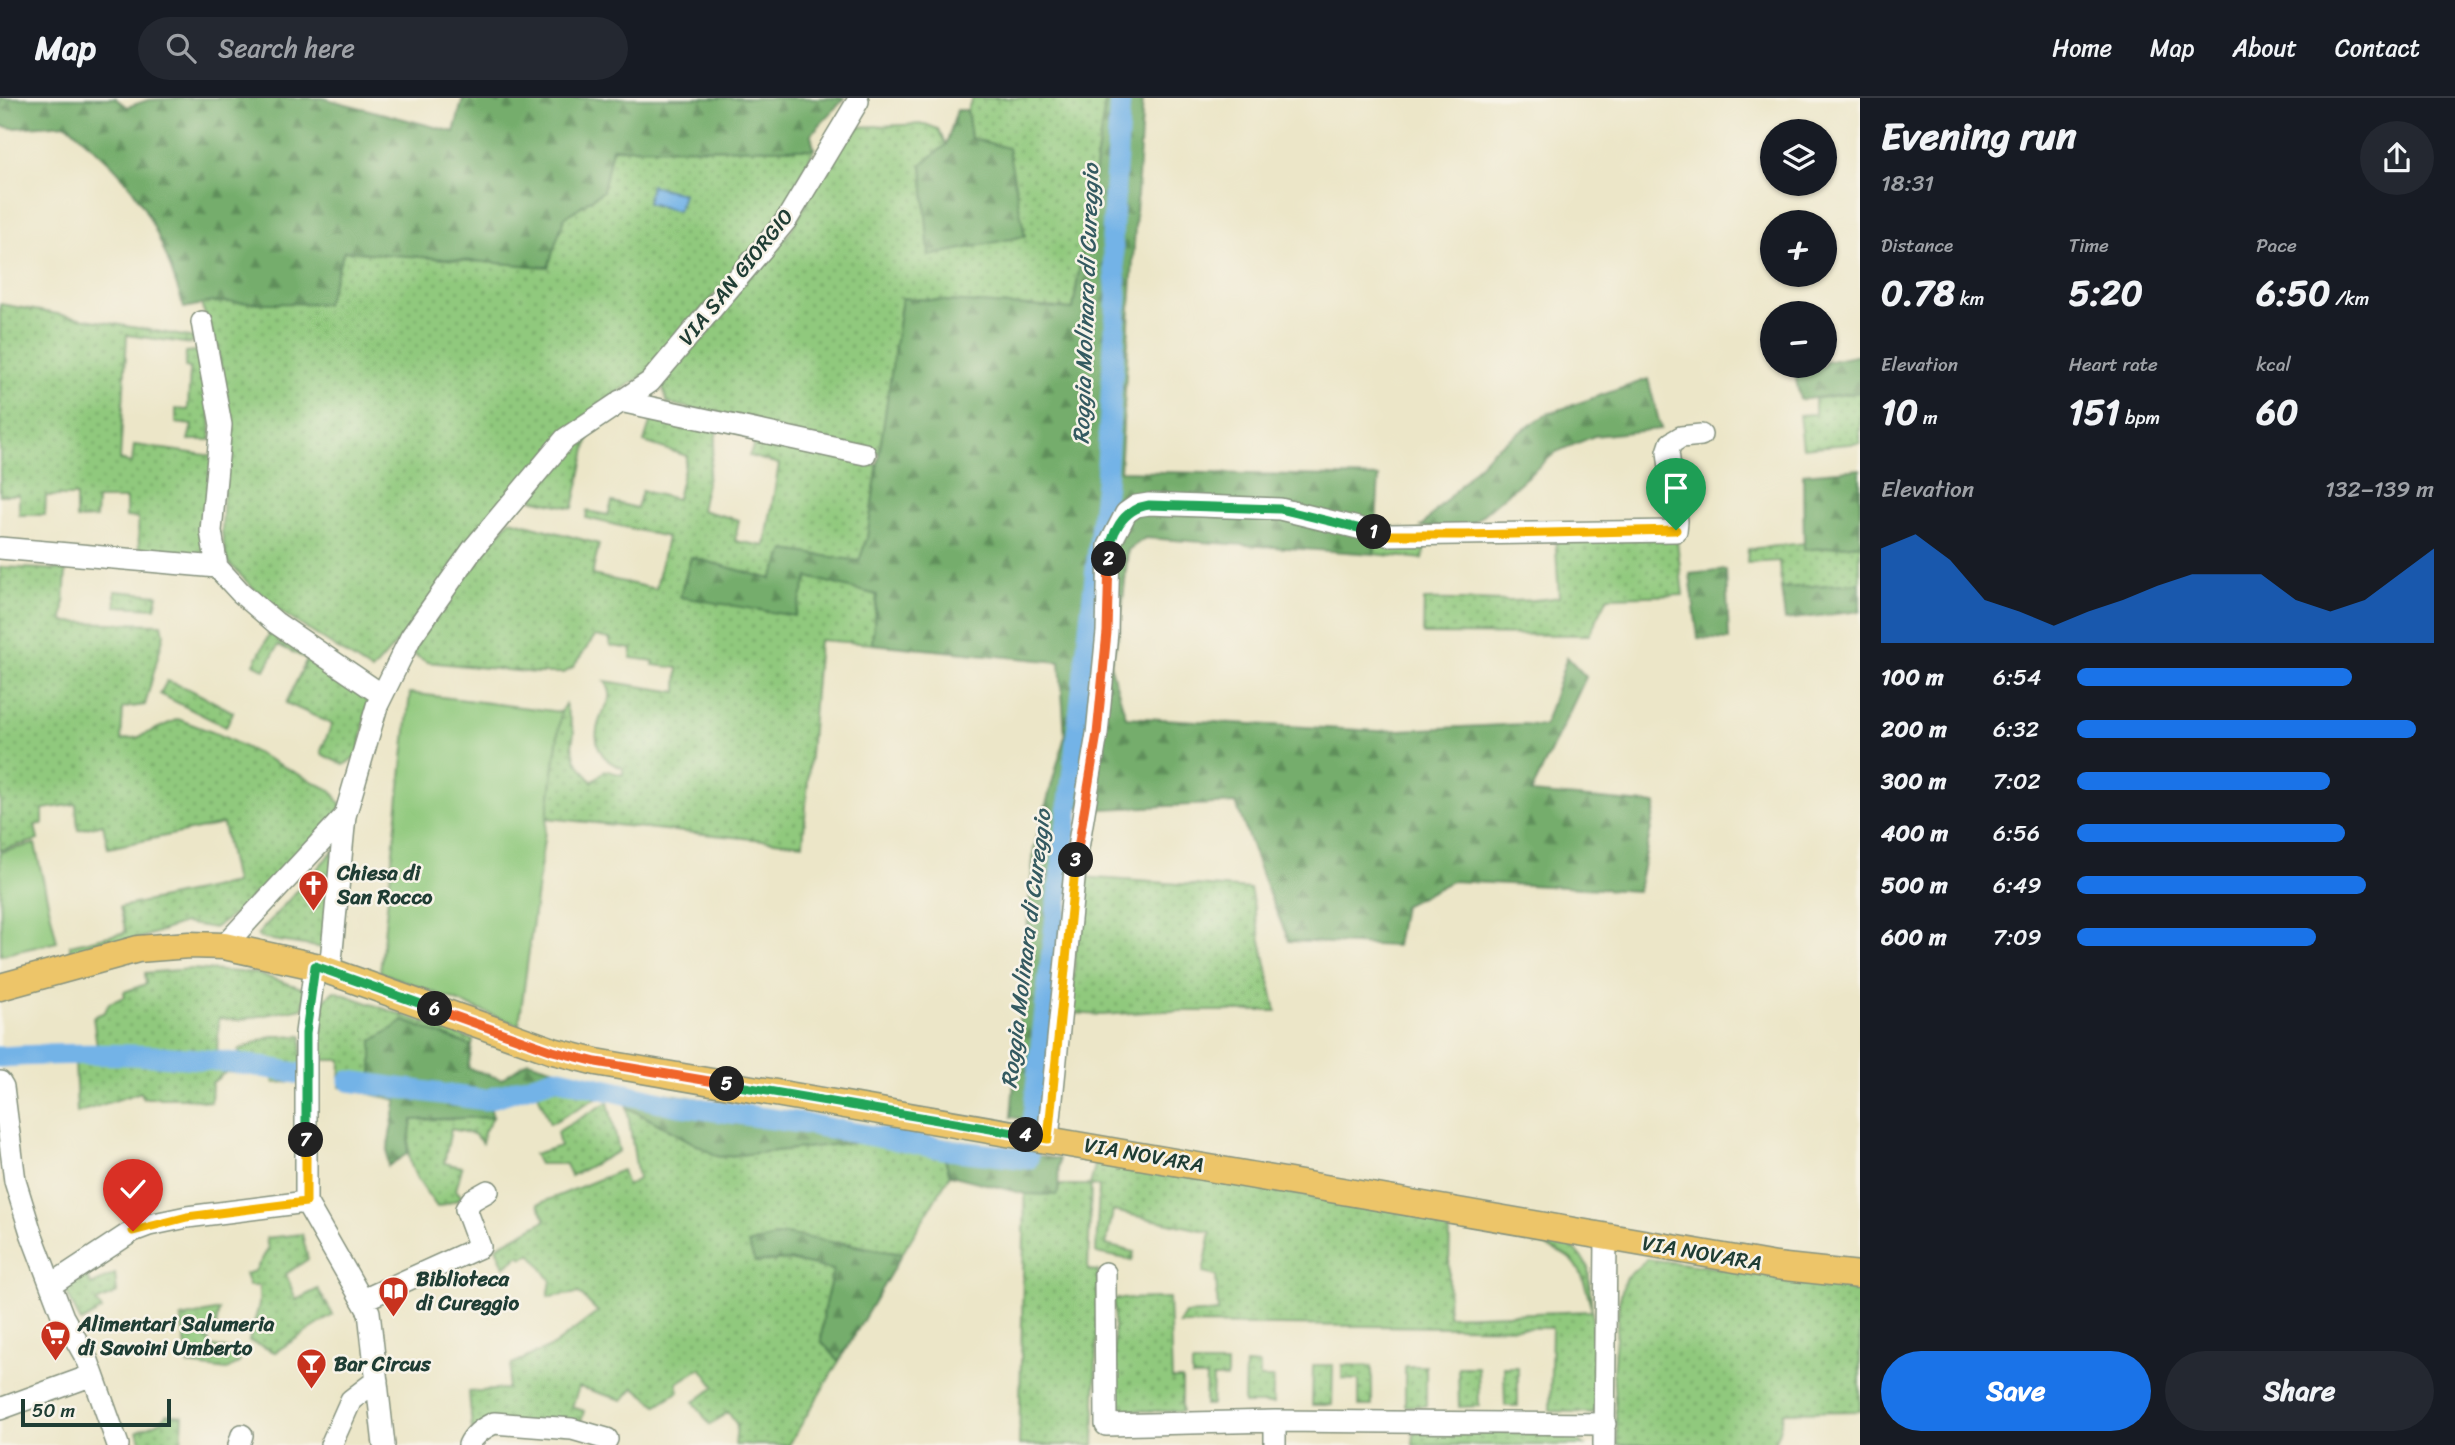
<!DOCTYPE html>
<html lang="en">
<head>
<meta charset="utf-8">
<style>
  body { margin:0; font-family:Sriracha,sans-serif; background:#242831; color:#f1f3f6; height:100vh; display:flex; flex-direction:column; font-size:26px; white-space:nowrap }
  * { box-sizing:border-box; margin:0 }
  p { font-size:23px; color:#9ea1a6 }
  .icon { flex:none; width:38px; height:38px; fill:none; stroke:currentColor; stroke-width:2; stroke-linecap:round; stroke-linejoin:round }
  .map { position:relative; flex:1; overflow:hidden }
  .drawer { display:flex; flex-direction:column; background:#171b24; width:595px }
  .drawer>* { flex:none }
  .buttons { position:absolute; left:1760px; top:21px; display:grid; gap:14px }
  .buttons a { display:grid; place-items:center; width:77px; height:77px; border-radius:50%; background:#171b24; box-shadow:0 2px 5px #0004; font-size:35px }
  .scale { position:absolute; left:21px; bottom:18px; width:150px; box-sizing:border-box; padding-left:7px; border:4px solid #1f3d34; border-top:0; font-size:19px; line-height:24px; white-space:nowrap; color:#1f3d34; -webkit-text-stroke:5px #f7f3e8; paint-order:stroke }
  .pin { position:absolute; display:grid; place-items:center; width:60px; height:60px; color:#fff; margin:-72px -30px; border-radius:50% 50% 50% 0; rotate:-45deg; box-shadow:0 0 7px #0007 }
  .pin .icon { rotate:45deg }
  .km { position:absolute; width:35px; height:35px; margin:-18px; border-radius:50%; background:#222; color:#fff; font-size:19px; line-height:35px; text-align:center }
  .round { display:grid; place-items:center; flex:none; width:74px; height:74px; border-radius:37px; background:#242831 }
  .headline { display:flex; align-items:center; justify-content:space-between; height:119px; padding:0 21px }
  h1 { font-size:38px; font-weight:700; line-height:52px }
  .figures { display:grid; grid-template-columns:repeat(3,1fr); gap:10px; height:119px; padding:7px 21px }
  .figures div { display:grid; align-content:center }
  .figures b { font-size:35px; font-weight:700 }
  .figures small { font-size:19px; font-weight:400 }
  .figures p { font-size:19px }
  .chart { height:196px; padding:14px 21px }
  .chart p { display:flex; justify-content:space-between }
  .chart svg { width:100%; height:126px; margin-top:7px; fill:#1a73e8; opacity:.7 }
  .action { display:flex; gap:14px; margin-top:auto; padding:14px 21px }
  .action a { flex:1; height:80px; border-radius:42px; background:#1a73e8; color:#fff; font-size:28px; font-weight:700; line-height:80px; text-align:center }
  .action a+a { background:#242831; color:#f1f3f6 }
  ul { padding:0 21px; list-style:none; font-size:23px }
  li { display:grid; grid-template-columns:112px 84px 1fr; align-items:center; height:52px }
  li i { height:18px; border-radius:9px; background:#1a73e8 }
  header { display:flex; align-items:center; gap:42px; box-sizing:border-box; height:98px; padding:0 35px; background:#171b24; border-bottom:2px solid #363941 }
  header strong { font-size:33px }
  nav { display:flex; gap:38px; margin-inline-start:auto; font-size:24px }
  .search { width:490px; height:63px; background:#242831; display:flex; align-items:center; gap:18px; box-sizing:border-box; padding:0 24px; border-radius:38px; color:#9ea1a6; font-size:26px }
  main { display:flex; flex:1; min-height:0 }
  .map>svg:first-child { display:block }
</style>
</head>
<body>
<header>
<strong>Map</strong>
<div class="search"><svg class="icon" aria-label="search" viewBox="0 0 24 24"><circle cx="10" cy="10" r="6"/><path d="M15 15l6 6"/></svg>Search here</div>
<nav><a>Home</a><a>Map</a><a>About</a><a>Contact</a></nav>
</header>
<main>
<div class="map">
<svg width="1860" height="1347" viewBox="0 0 1860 1347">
  <defs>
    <pattern id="grass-dots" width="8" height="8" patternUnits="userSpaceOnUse" patternTransform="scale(1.75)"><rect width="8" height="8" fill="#90c97d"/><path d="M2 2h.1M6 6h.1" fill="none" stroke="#75a467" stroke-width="1.8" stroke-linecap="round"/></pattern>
    <pattern id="forest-firs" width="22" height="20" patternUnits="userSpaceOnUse" patternTransform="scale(1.75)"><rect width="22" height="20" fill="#74ad6c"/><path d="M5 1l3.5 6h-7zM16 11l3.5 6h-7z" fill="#5f8e5a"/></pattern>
    <pattern id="water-ripples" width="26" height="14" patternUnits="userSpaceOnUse" patternTransform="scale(1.75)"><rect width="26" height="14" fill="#73b3e7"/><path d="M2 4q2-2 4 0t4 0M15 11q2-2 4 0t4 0" fill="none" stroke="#5e93bc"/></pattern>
  </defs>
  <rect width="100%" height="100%" fill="#f7f3e8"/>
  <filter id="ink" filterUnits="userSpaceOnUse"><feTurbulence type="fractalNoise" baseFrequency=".0143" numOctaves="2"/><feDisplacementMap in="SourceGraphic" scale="14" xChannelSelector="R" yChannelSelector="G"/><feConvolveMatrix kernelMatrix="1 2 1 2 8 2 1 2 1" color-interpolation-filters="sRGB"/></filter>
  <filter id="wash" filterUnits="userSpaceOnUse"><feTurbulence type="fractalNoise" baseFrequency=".00686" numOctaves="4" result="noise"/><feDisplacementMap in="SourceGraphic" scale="28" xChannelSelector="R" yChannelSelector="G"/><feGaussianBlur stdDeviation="1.57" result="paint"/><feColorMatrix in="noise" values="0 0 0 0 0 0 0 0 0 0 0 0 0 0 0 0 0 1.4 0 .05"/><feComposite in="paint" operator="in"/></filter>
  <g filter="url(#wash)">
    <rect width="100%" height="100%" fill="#ece6c8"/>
    <!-- grass -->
    <path fill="url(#grass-dots)" stroke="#588358" stroke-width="2" fill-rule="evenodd" d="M973,0H1106L1073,211L902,200L880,355L667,305L661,281L764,161L789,136L841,45L856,29L925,26L938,31L946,47L922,66L930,158L971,40L967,12Z
      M612,50L814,51L781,119L646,276L613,297L372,573L284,516L250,487L227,463L222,435L227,318L218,250L201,206L344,153L548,169L564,120L603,93Z
      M0,206L195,240L191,246L127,237L120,362L132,365L134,347L214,358L205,462L139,452L138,420L126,419V401H97L96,420L76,421V398H46L45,417H19V397H0Z
      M197,253L210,312L211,342H188L192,327L176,325V311L188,312L190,270L185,269L186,254Z
      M1860,294V345L1803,350L1799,317L1815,316V301Z
      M652,319L717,333L701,412L739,422L735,443L765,448L779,366L749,358L757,341L878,367L867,440L859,463L786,452L771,481L691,459L680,498L808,479L877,497L872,546L819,542L803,746L547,720L561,614L565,606L574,634L572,648L576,662L592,684L605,672L623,677V670C600,663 591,644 600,621C602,614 608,607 610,600C611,594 608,588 605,583L677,594L678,570L653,567L654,563L631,560L632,551L610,548V541L595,538L573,569L564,575H537L427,564L413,556L418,544L465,478L510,422L599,446L592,477L656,491L667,439L586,420L587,413L608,417L612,404L637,410L642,393L677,401L687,358L644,344Z
      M589,338L573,410L531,401L566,354Z
      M1676,433L1683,497L1608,499L1589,537L1423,536L1424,502C1469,500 1515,507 1559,499L1555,435Z
      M1375,437L1425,443L1423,461L1374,456Z
      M1805,445V452L1860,446V485L1781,490L1779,463L1747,465L1748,451Z
      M0,469L66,472L63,524L162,526L164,536L145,607L123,610L121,642L139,639L178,621L220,637L332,693L342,709L267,792L254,795L242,811L214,830L184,825L135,842L70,859V847L126,834L120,809L235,785L223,726L108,750L103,726L78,732L76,706L43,711V726L35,727L38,742L0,752Z
      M115,493L158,497L155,510L116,508Z
      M272,531L339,578L368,602L359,656L344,667L323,657L321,653L332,626L286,605L307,561L278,547L265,572L254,566Z
      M167,583L189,591L233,614L226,629L160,596Z
      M334,752L324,850L260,840L257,837Z
      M1081,779L1250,791L1276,913H1160L1102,917L1071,915Z
      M190,871L255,875L305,891L303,910L238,922L219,920L216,969L239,964V952L272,938H302L300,983L274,985L272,977L226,974L212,985L211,1004L185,1000H143L141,994L77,1015L75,962L62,961L60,948H97L93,919L105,914L109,905L125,899L124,894L146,886L145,875Z
      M334,893L473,942L472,948L404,923L397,1002L340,989L341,962H319L324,902Z
      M560,987L605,995L550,1026L536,991Z
      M608,1004L619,1053L571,1078L566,1066H539L534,1056L560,1048L557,1034Z
      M627,1009L719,1059L879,1042L944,1059L950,1077L902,1156L840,1144L755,1164L789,1162L833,1172L824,1211L821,1243L839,1263L789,1347H735L737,1327L728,1314L710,1327L694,1304L715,1289L701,1270L677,1285L679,1293L657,1307L634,1289L623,1302L579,1289L572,1309L584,1313L578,1334L472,1331L469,1294L507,1291L512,1266L553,1248L598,1214L579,1195L548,1199L551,1183L531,1155L523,1160L520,1157L504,1169L496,1149L546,1122L538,1106L622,1072L627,1088L638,1081Z
      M493,1019L484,1034L482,1045L474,1036L451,1031L444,1065L462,1069L456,1092L463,1100L437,1109C412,1074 403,1066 412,1022Z
      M1096,1064L1553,1137L1572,1148L1588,1168L1592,1214L1595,1315L1550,1313L1552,1230L1179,1226L1185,1216L1218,1214L1216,1178L1203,1175L1211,1134L1113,1113L1106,1147L1134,1154L1132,1162L1096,1155L1099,1089L1091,1087L1088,1172L1098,1173L1094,1347H1019L1025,1096L1058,1097L1059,1087H1090ZM1450,1132C1478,1134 1560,1143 1576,1167C1585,1180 1588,1198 1592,1213L1448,1218Z
      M302,1136L308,1161L286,1176L296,1202L318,1191L333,1217L275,1254L249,1243L259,1207V1188H249L245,1176L255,1173L268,1151L266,1140Z
      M1647,1161L1860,1188V1313L1784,1314L1775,1347H1618L1613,1274L1619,1204L1625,1181Z
      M85,1176L91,1187L115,1176L117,1195L96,1204L102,1212L81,1224L65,1191Z
      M1169,1200L1172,1281H1182V1314L1123,1312L1114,1302V1201Z
      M219,1212L216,1228L206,1233L210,1248L239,1254L240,1264L227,1272L189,1267L181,1220Z
      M1192,1266H1227V1280H1213L1212,1307H1205L1206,1279H1192Z
      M1245,1266L1260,1267V1280H1273V1306H1244Z
      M1313,1267H1333L1332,1307H1312Z
      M1342,1267L1372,1268V1308H1359V1282L1342,1281Z
      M1405,1268H1426V1308H1405Z
      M1458,1269H1478L1479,1308L1459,1309Z
      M1504,1269H1518V1308H1505Z
      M166,1316L183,1318L181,1347H142L137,1333L162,1323Z
      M1414,1334L1556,1335L1572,1338L1585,1347H1413Z"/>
    <!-- forest -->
    <path fill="url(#forest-firs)" stroke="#4a7550" stroke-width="2" d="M0,0H115L127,9L148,2L181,0H323L454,34L463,0H480L499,5L501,0H845L811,36L814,51L612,50L603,93L564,120L548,169L344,153L326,206L212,204L184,210C170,166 152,113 122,78C106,59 85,43 67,26L13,30L0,28Z
      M1106,0H1143L1120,373L1379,379L1374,456L1145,440L1128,452L1120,532L1110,566L1126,619L1379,633L1523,626L1544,628L1567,559L1586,579L1531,695L1656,706L1638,793L1452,783L1403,808L1396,848L1289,843L1266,789L1236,705L1102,711L1076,708L1044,1025L1011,1019L1034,750L1065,638L1060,564L872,546L877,497L808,479L795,518L680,499L691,459L771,481L785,452L859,463L867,440L902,200L1073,211Z
      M957,12H967L971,40L1008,50L1025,138L929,158L922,66L946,47Z
      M1860,257V294L1800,302L1794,271L1825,268V264Z
      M1648,281L1661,331L1594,338L1556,354L1467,430L1421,429L1493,352L1547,316Z
      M1860,371V446L1804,452L1803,376Z
      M1726,472L1729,542L1698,540L1690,476Z
      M1860,485V513L1785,522L1781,490Z
      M404,923L472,948L468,970L501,981L528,963L607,986L605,995L560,987L536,991L490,1009L493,1019L412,1022L407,1056L388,1068C385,1044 397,1013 398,988L372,980V943Z
      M622,988L1059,1061L1058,1097L1025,1096L950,1077L944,1058L879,1042L719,1059L627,1009Z
      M785,1136L902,1156L839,1263L821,1243L824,1211L833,1172L789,1162L755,1164L748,1146Z"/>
    <!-- park -->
    <path fill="#90c97d" stroke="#588358" stroke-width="2" d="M410,595L561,614L519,927L380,874Z
      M35,746L57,844L1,857L0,754Z"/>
    <!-- water -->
    <path fill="url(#water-ripples)" stroke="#49788e" stroke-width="2" d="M651,87L683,96L678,113L647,105Z"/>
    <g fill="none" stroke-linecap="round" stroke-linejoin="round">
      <!-- canal -->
      <path stroke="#73b3e7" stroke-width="21" d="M0,959C102,953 209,956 310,978
        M349,983L485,1002L555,980L674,1007L801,1025L949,1052L1028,1061L1106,384L1117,198L1112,141L1120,0"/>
    </g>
  </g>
  <g filter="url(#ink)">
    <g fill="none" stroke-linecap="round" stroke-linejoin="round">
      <defs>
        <path id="minor" d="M202,224L221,327L211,433L217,469L240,494L276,525L382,597
          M620,303L865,356
          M0,450L217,469
          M224,848L345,718
          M315,868L306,935V1104L369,1214L384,1347
          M330,873L345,718L377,608L411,539L473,451L565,341L650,284L764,149L787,121L858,3
          M0,984L3,989L15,1083L31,1135L63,1219L88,1263L118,1347
          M1048,1041L1076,762L1097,636L1107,534L1109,448L1126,415L1136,408L1149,406L1280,411L1387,437L1676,433L1677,423L1668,354L1671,345L1681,339L1701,337
          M1105,1175L1106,1327L1275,1323
          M51,1187L133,1133L149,1127L187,1119L306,1104
          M363,1202L480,1149L466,1111L472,1102L488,1093
          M0,1311L93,1277
          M239,1347L242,1337
          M331,1347L351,1302L377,1282
          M469,1347C474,1336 483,1330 494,1325L572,1331L607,1341
          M1275,1347V1323L1605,1326
          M1604,1347L1606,1139"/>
        <path id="major" d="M0,889L138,851L189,847L224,848L315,868L553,953L596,964L1776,1168L1860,1177"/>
      </defs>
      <!-- minor casing -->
      <use href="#minor" stroke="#86927e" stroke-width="24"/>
      <!-- major casing -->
      <use href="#major" stroke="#86927e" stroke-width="29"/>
      <!-- minor -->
      <use href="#minor" stroke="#fff" stroke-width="21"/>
      <!-- major -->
      <use href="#major" stroke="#edc569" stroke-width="26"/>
    </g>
  </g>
  <g fill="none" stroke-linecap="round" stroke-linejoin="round" filter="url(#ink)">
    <defs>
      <path id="split-1" d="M1374,434L1387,437H1466L1676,432"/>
      <path id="split-2" d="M1109,461C1110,436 1122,411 1149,407L1280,411L1374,434"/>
      <path id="split-3" d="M1076,762L1097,636L1107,534L1109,461"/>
      <path id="split-4" d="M1026,1037L1048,1041L1076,762"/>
      <path id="split-5" d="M727,986L1026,1037"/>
      <path id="split-6" d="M435,911L553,953L596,964L727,986"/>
      <path id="split-7" d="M306,1042V935L315,868L435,911"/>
      <path id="split-8" d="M133,1133L187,1119L306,1104V1042"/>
    </defs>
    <!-- split-1 casing -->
    <use href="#split-1" stroke="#fff" stroke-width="14"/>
    <!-- split-2 casing -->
    <use href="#split-2" stroke="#fff" stroke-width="14"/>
    <!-- split-3 casing -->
    <use href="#split-3" stroke="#fff" stroke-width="14"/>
    <!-- split-4 casing -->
    <use href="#split-4" stroke="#fff" stroke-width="14"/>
    <!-- split-5 casing -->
    <use href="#split-5" stroke="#fff" stroke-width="14"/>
    <!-- split-6 casing -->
    <use href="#split-6" stroke="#fff" stroke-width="14"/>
    <!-- split-7 casing -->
    <use href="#split-7" stroke="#fff" stroke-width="14"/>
    <!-- split-8 casing -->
    <use href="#split-8" stroke="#fff" stroke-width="14"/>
    <!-- split-1 -->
    <use href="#split-1" stroke="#f5b400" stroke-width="9"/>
    <!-- split-2 -->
    <use href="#split-2" stroke="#22a559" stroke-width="9"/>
    <!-- split-3 -->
    <use href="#split-3" stroke="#f0652b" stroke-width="9"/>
    <!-- split-4 -->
    <use href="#split-4" stroke="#f5b400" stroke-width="9"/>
    <!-- split-5 -->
    <use href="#split-5" stroke="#22a559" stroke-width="9"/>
    <!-- split-6 -->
    <use href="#split-6" stroke="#f0652b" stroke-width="9"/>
    <!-- split-7 -->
    <use href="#split-7" stroke="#22a559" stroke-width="9"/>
    <!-- split-8 -->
    <use href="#split-8" stroke="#f5b400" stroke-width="9"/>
  </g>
  <!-- icons -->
  <defs>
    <symbol id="church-pin" viewBox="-11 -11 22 30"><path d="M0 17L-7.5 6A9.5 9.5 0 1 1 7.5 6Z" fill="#c8321e" stroke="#f7f3e8"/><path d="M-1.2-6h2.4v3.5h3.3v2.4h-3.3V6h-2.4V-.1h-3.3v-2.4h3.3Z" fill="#fff"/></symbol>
    <symbol id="library-pin" viewBox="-11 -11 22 30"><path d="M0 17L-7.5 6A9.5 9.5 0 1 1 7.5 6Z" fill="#c8321e" stroke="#f7f3e8"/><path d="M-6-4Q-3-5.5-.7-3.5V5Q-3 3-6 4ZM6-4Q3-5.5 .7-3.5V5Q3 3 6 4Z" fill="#fff"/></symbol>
    <symbol id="supermarket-pin" viewBox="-11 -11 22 30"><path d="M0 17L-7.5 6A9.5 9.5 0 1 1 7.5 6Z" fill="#c8321e" stroke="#f7f3e8"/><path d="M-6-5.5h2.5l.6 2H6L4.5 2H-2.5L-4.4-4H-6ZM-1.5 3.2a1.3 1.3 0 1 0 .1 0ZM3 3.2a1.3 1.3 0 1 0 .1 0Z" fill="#fff"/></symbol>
    <symbol id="bar-pin" viewBox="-11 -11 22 30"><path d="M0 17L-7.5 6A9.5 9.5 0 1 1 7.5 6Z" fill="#c8321e" stroke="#f7f3e8"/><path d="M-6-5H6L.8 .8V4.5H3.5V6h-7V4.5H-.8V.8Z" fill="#fff"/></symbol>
  </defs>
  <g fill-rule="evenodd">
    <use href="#church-pin" x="296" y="770" width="35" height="47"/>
    <use href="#library-pin" x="376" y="1176" width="35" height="47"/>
    <use href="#supermarket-pin" x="38" y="1220" width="35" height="47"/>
    <use href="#bar-pin" x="294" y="1248" width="35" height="47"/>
  </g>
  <g text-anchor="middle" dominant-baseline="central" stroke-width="5" stroke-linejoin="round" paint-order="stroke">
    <!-- street labels -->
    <g font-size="21" fill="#1f3d34" stroke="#f7f3e8">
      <text transform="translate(736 179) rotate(-51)">VIA SAN GIORGIO</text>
      <text transform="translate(1144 1057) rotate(10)">VIA NOVARA</text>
      <text transform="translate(1702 1155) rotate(10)">VIA NOVARA</text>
    </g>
    <!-- poi labels -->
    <g font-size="21" font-weight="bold" fill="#1f3d34" stroke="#f7f3e8" text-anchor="start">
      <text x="337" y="775">Chiesa di<tspan x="337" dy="24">San Rocco</tspan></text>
      <text x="416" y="1181">Biblioteca<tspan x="416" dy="24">di Cureggio</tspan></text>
      <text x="78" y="1226">Alimentari Salumeria<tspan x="78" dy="24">di Savoini Umberto</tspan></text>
      <text x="334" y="1266">Bar Circus</text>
    </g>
    <!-- water labels -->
    <g font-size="23" font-style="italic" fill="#345a61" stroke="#f7f3e8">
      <text transform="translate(1086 206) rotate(-88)">Roggia Molinara di Cureggio</text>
      <text transform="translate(1026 851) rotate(-83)">Roggia Molinara di Cureggio</text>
    </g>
  </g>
</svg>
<div class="buttons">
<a><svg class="icon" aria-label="layers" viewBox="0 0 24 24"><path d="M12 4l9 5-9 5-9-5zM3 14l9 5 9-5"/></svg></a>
<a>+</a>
<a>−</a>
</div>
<div class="scale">50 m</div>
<div class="pin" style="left:1676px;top:432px;background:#1e9e55"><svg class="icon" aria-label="arrive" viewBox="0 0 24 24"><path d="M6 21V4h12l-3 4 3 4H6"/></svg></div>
<div class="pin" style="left:133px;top:1133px;background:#d93025"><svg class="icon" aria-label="check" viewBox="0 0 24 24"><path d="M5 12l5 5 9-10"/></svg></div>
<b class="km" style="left:1374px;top:434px">1</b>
<b class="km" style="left:1109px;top:461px">2</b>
<b class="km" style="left:1076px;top:762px">3</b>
<b class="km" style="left:1026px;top:1037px">4</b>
<b class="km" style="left:727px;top:986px">5</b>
<b class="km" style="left:435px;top:911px">6</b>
<b class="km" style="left:306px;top:1042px">7</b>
</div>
<section class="drawer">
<div class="headline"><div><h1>Evening run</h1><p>18:31</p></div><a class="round"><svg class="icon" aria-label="share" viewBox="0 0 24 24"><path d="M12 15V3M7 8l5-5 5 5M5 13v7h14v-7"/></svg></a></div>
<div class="figures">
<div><p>Distance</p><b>0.78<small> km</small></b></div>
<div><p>Time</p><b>5:20</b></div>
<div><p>Pace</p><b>6:50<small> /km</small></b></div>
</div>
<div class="figures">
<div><p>Elevation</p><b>10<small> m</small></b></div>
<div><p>Heart rate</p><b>151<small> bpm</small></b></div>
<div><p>kcal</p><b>60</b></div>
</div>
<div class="chart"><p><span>Elevation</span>132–139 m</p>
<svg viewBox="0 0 160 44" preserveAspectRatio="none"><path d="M0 44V11L10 6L20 15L30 29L40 33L50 38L60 33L70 29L80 24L90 20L100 20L110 20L120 29L130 33L140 29L150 20L160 11V44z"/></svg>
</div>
<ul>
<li><b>100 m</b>6:54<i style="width:77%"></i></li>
<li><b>200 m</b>6:32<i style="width:95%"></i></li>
<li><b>300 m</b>7:02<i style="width:71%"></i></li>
<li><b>400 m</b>6:56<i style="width:75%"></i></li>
<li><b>500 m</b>6:49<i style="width:81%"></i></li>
<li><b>600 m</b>7:09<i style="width:67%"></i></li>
</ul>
<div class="action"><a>Save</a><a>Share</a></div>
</section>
</main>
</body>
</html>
